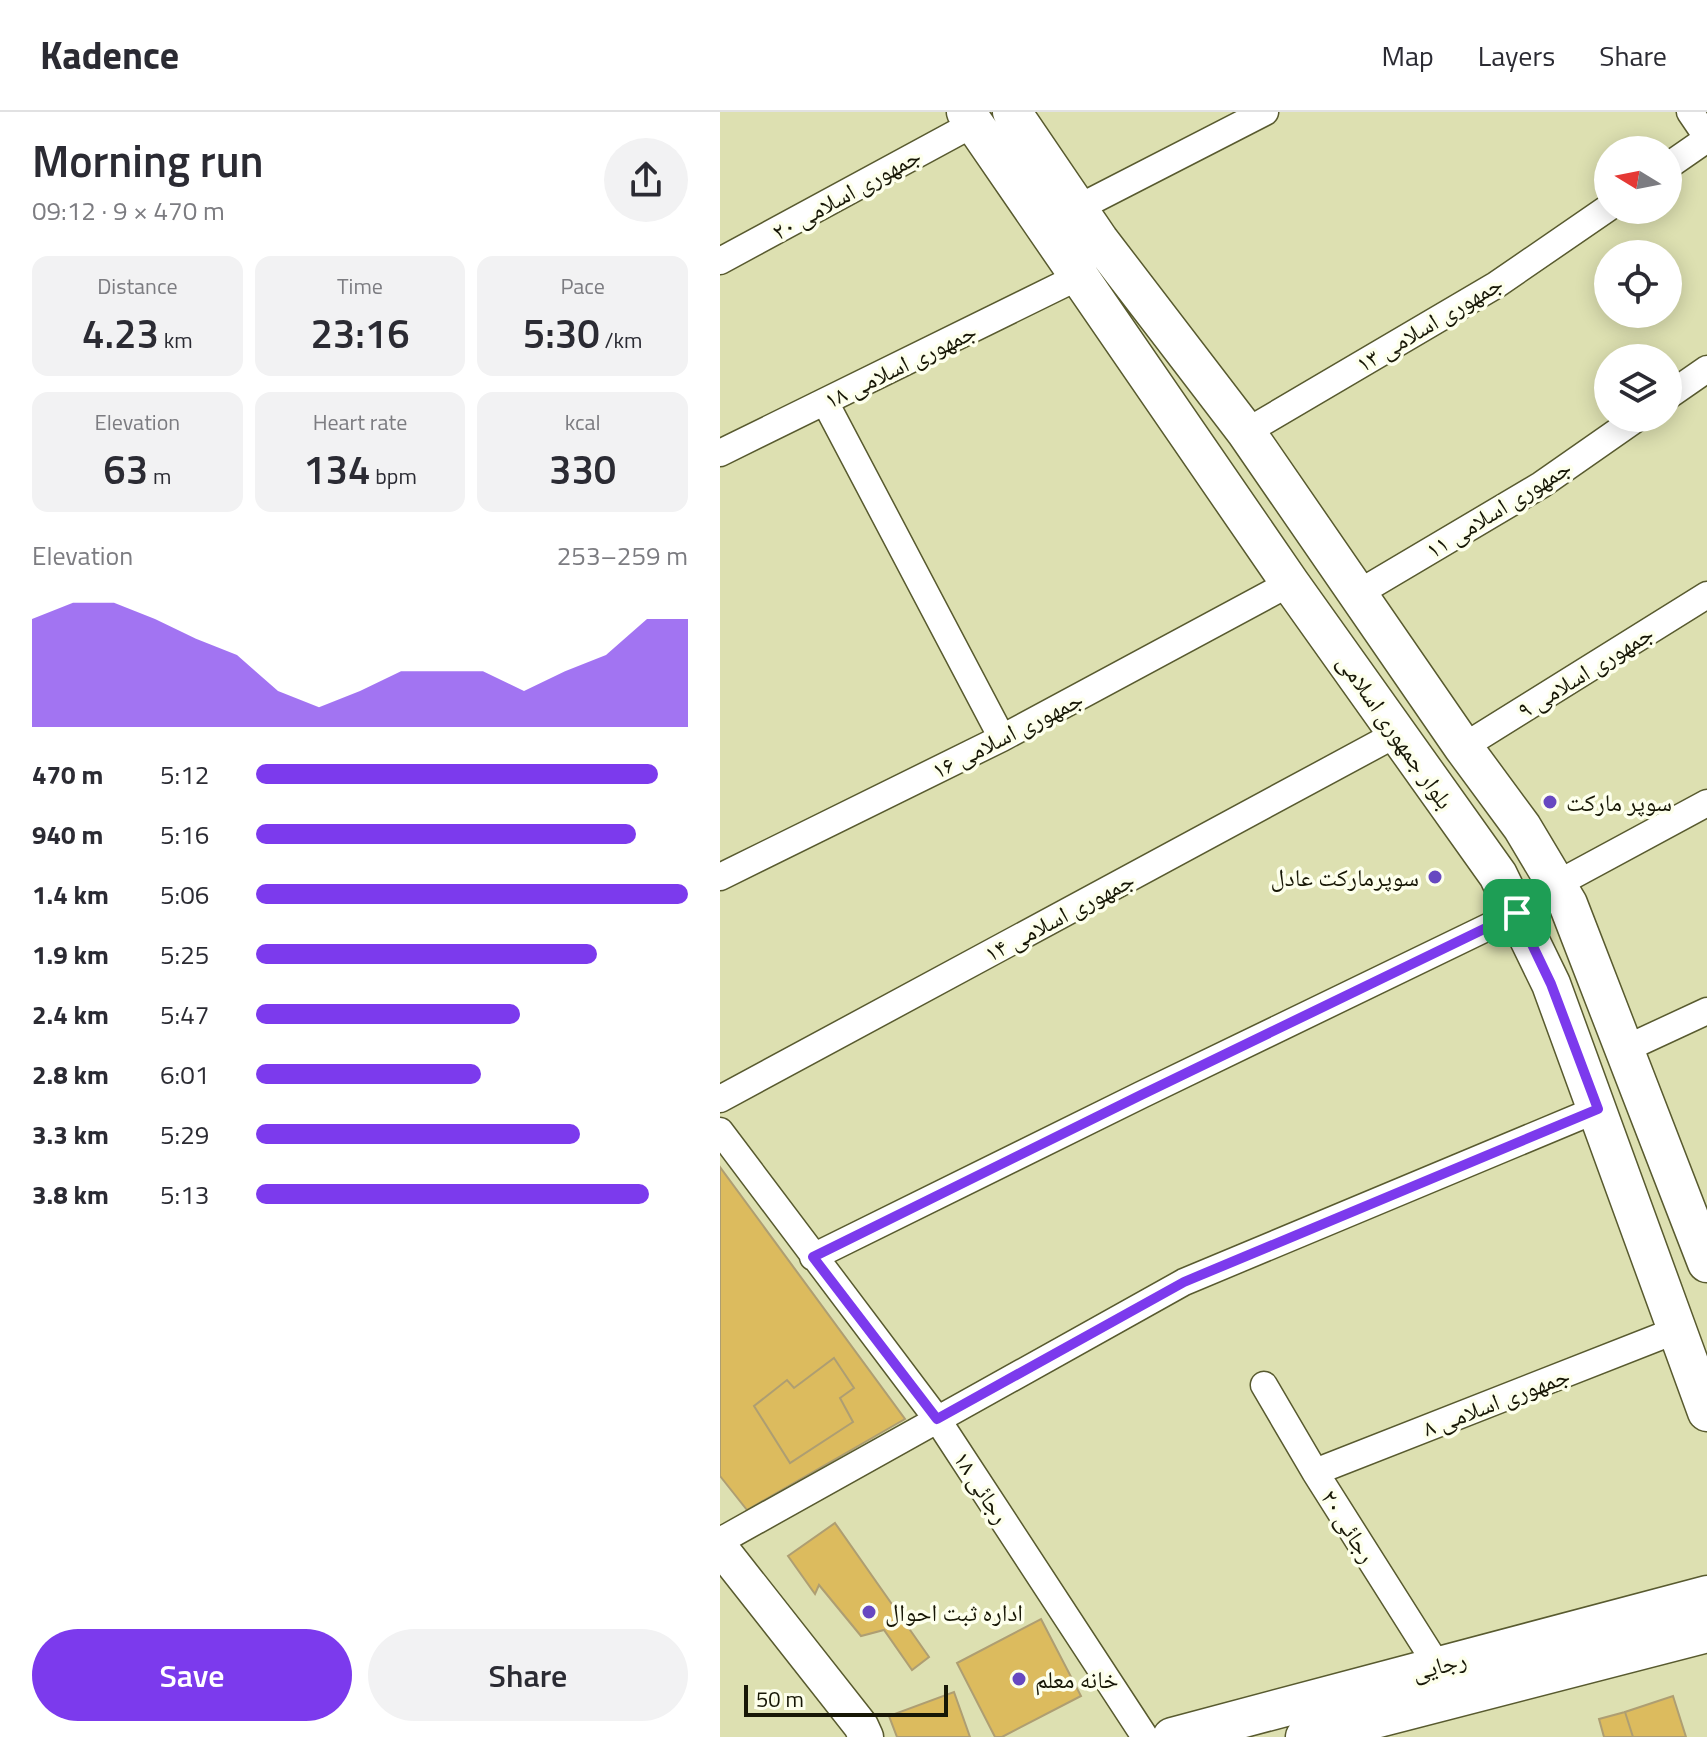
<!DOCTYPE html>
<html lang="en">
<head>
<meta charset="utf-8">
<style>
  body { margin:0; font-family:"Titillium Web","Noto Naskh Arabic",sans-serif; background:#f2f2f3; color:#2b2b33; height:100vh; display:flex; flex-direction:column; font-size:30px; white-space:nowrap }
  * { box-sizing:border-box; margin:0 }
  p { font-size:26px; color:#7c7c81 }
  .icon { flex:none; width:44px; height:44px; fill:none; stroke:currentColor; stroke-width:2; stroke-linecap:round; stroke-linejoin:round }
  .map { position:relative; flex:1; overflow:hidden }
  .drawer { display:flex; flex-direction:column; background:#fff; width:720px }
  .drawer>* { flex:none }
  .needle { width:52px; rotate:280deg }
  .tools { position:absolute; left:874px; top:24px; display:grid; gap:16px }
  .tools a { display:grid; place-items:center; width:88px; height:88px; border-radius:50%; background:#fff; box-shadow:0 4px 20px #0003; font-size:40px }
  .scale { position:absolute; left:24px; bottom:20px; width:204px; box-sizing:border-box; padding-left:8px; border:4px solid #171706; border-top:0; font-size:22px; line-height:28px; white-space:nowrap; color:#171706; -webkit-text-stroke:6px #fdffec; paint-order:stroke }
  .pin { position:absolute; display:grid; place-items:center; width:68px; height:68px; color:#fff; margin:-34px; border-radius:16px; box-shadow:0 4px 12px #0006 }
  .round { display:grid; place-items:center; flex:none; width:84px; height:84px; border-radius:42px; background:#f2f2f3 }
  .overview { display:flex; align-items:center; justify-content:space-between; height:136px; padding:0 32px }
  h1 { font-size:44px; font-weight:600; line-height:60px }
  .metrics { display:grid; grid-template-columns:repeat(3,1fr); gap:12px; height:136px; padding:8px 32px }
  .metrics div { display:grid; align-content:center; border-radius:16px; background:#f2f2f3; text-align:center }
  .metrics b { font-size:40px; font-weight:600 }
  .metrics small { font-size:22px; font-weight:400 }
  .metrics p { font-size:22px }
  .chart { height:224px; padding:16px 32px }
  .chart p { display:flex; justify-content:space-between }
  .chart svg { width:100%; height:144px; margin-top:8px; fill:#7c3aed; opacity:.7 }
  .primary-button { display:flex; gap:16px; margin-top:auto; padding:16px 32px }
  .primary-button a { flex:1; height:92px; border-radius:48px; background:#7c3aed; color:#fff; font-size:32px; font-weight:600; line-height:92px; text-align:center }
  .primary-button a+a { background:#f2f2f3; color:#2b2b33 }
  ul { padding:0 32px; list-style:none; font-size:26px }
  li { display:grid; grid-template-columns:128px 96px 1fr; align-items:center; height:60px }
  li i { height:20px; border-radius:10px; background:#7c3aed }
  header { display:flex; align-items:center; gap:48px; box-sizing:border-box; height:112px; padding:0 40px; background:#fff; border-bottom:2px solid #e1e1e2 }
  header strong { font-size:38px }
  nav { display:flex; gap:44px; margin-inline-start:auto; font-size:28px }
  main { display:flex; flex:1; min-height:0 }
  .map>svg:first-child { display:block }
</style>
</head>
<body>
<header>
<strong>Kadence</strong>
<nav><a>Map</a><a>Layers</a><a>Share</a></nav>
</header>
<main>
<section class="drawer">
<div class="overview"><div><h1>Morning run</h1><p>09:12 · 9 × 470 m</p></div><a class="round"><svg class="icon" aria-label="share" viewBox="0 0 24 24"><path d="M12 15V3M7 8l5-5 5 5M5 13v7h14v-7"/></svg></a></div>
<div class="metrics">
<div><p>Distance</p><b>4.23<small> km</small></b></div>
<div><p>Time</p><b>23:16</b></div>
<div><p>Pace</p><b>5:30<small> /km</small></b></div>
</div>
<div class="metrics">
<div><p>Elevation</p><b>63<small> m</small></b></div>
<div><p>Heart rate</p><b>134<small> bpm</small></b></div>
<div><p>kcal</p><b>330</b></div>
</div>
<div class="chart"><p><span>Elevation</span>253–259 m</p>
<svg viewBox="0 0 160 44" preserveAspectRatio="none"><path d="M0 44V11L10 6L20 6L30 11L40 17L50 22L60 33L70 38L80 33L90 27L100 27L110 27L120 33L130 27L140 22L150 11L160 11V44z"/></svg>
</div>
<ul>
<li><b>470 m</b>5:12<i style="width:93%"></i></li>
<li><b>940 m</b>5:16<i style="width:88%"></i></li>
<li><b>1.4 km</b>5:06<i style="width:100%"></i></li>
<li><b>1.9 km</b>5:25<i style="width:79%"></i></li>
<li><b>2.4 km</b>5:47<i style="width:61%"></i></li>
<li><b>2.8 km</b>6:01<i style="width:52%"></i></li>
<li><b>3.3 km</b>5:29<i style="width:75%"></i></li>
<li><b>3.8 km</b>5:13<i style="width:91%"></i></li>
</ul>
<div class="primary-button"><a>Save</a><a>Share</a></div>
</section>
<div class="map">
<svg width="987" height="1625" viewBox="0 0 987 1625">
  <rect width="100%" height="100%" fill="#dde0b1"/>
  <!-- building -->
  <path fill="#dcbb5e" stroke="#ae9e72" stroke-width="2" d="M0,1055L185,1307L27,1398L0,1364Z
    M114,1246L134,1276L120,1286L133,1310L70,1351L34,1294L67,1268L74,1276Z
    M115,1411L209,1545L192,1558L164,1518L141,1524L99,1473L95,1482L68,1444Z
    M321,1507L361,1584L282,1625H275L237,1551Z
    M234,1580L250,1625H177L169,1604Z
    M953,1584L966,1625H913L905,1600Z
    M905,1600L913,1625H884L879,1607Z"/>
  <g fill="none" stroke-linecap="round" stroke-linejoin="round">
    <defs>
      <path id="minor" d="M970,0L987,25
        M948,54L987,27
        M358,96L545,0
        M0,149L253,12
        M948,284L987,257
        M105,290L282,626
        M526,320L776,173L888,96
        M0,341L360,164
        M637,482L821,373L917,306
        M743,635L987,483
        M0,765L282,626L570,471
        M837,772L987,691
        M905,937L987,899
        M0,987L678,621
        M0,1019L217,1307L425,1625
        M93,1145L421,983L797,801
        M544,1273L595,1360L717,1553
        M595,1360L957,1218
        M0,1429L464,1170L878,997"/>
      <path id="tertiary" d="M0,1435L141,1614L146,1625"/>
      <path id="secondary" d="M246,0L570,471L778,763L831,872L987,1300
        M292,0L379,128L526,320L743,635L802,715L848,792L987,1151
        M452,1625L987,1483
        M585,1625L987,1521"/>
    </defs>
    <!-- minor casing -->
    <use href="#minor" stroke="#585a2f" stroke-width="29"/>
    <!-- tertiary casing -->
    <use href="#tertiary" stroke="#585a2f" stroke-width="37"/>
    <!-- secondary casing -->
    <use href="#secondary" stroke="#585a2f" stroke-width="41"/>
    <!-- minor -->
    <use href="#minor" stroke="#fff" stroke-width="26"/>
    <!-- tertiary -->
    <use href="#tertiary" stroke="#fff" stroke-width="34"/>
    <!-- secondary -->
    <use href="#secondary" stroke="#fff" stroke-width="38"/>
  </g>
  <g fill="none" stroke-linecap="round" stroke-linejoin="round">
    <defs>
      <path id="route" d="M797,801L831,872L878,997L464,1170L217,1307L93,1145L421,983Z"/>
    </defs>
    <!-- route casing -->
    <use href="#route" stroke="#fff" stroke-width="16"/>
    <!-- route -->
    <use href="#route" stroke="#7c3aed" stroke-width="10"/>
  </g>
  <!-- markers -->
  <g fill="#6748c1" stroke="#fdffec" stroke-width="3">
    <circle cx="830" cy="690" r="8"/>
    <circle cx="715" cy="765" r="8"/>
    <circle cx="149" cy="1500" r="8"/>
    <circle cx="299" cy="1567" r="8"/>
  </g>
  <g text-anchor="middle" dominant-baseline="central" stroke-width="7" stroke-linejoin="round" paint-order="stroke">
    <!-- street labels -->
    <g font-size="24" fill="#171706" stroke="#fdffec">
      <text transform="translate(126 81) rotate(-29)">جمهوری اسلامی ۲۰</text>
      <text transform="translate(709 211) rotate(-31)">جمهوری اسلامی ۱۳</text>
      <text transform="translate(180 253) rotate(-26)">جمهوری اسلامی ۱۸</text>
      <text transform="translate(778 396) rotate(-32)">جمهوری اسلامی ۱۱</text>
      <text transform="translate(865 559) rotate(-32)">جمهوری اسلامی ۹</text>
      <text transform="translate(676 619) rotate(55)">بلوار جمهوری اسلامی</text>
      <text transform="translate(287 622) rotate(-27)">جمهوری اسلامی ۱۶</text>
      <text transform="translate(339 804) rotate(-28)">جمهوری اسلامی ۱۴</text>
      <text transform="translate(776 1289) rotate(-21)">جمهوری اسلامی ۸</text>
      <text transform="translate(262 1375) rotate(57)">رجائی ۱۸</text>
      <text transform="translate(629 1414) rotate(58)">رجائی ۲۰</text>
      <text transform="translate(719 1553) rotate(-15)">رجایی</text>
    </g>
    <!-- poi labels -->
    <g font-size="24" fill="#171706" stroke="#fdffec" text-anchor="start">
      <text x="846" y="690">سوپر مارکت</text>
      <text x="699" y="765" text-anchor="end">سوپرمارکت عادل</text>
      <text x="165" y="1500">اداره ثبت احوال</text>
      <text x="315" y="1567">خانه معلم</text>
    </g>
  </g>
</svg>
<div class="tools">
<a><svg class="needle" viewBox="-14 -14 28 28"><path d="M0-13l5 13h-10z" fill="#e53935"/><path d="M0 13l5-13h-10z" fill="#7c7c81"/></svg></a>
<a><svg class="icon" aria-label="locate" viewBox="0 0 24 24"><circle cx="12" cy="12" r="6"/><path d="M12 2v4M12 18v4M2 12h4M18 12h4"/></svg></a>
<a><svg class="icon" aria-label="layers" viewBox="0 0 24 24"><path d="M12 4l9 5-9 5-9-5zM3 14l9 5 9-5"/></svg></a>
</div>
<div class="scale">50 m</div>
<div class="pin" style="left:797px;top:801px;background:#1e9e55"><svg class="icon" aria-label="arrive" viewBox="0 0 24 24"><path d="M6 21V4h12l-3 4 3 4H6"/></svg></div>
</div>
</main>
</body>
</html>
